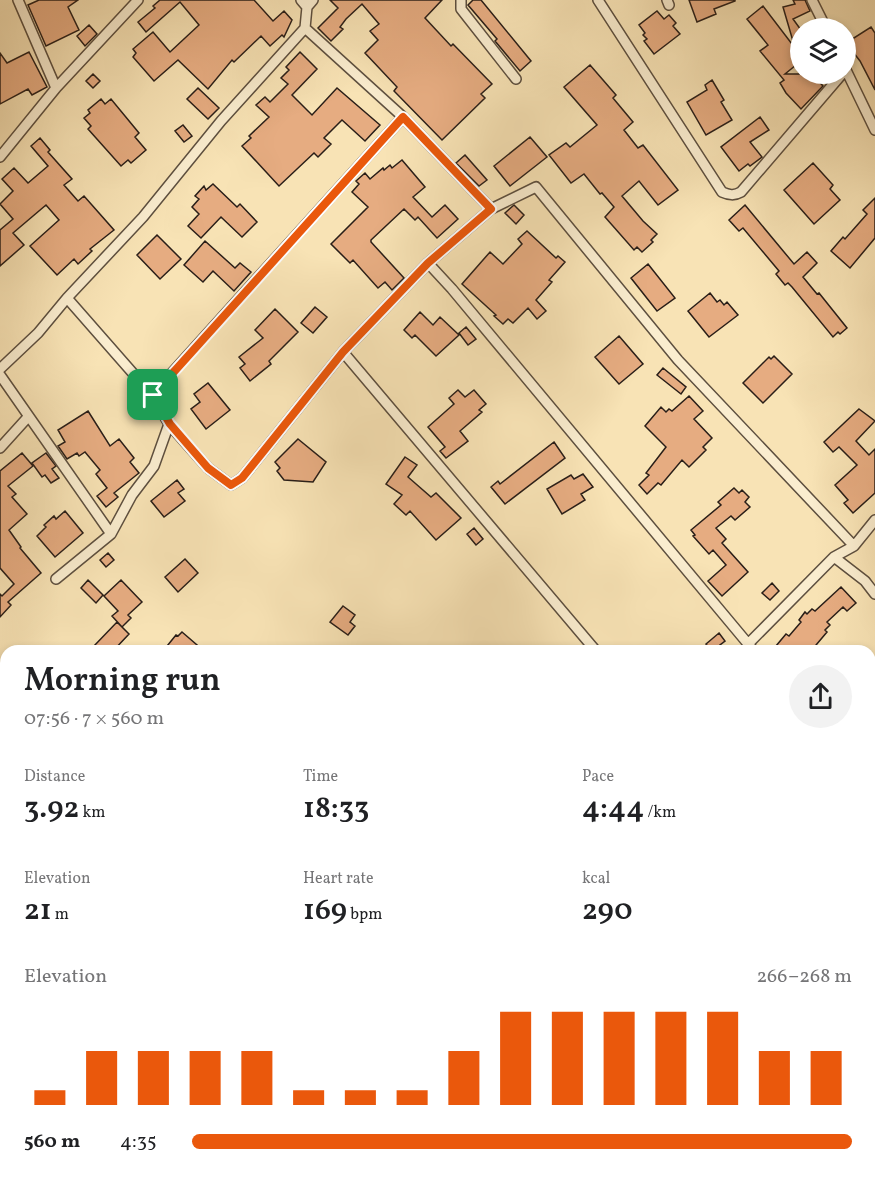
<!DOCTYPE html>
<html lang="en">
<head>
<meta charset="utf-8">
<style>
  body { margin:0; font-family:Vollkorn,serif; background:#f2f2f2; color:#202124; height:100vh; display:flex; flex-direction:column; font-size:22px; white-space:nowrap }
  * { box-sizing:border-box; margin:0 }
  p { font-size:20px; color:#757577 }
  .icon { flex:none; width:33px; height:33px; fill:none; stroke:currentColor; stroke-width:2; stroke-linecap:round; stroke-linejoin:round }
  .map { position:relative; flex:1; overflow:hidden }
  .side { position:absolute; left:0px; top:645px; width:876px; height:532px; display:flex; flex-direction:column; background:#fff; border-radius:18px 18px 0 0; box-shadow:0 3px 9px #0003 }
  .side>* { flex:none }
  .controls { position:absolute; left:790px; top:18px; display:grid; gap:12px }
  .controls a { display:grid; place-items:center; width:66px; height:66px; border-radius:50%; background:#fff; box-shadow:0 3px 9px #0003; font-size:30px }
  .pin { position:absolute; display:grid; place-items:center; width:51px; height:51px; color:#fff; margin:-26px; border-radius:12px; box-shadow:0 3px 9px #0006 }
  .round { display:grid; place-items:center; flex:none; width:63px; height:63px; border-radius:32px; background:#f2f2f2 }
  .summary { display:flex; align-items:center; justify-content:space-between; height:102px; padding:0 24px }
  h1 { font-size:33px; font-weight:600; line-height:45px }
  .metrics { display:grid; grid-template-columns:repeat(3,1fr); gap:9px; height:102px; padding:6px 24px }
  .metrics div { display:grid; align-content:center }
  .metrics b { font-size:30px; font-weight:600 }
  .metrics small { font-size:16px; font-weight:400 }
  .metrics p { font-size:16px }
  .chart { height:168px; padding:12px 24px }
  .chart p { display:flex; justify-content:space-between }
  .chart svg { width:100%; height:108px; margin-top:6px; stroke:#ea580c; stroke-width:6 }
  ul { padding:0 24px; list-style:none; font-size:20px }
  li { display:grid; grid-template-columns:96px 72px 1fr; align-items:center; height:45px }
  li i { height:15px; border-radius:8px; background:#ea580c }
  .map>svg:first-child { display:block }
</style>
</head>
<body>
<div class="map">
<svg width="875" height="1177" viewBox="0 0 875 1177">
  <rect width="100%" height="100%" fill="#f8e3b5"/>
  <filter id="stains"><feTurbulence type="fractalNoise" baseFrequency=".00333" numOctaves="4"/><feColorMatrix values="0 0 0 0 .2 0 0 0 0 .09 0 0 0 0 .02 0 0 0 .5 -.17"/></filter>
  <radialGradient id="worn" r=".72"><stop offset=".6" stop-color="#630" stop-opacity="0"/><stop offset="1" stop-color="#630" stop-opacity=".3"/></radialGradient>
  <!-- building -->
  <path fill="#e6ac81" stroke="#291e18" stroke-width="1.5" d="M39,0H78L68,7L79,30L46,46L28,5Z
    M160,0H254L273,21L284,11L292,20L284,37L282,35L270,46L261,36L234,62L232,60L208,89L178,60L154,81L133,57L136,53L133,49L153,32L170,52L199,25L180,2L146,32L138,22L155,8L153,6Z
    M330,0H442L425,18L451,46L453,44L492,84L481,94L485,98L442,140L394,91L397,87L365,53L378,40L370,31L379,24L362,4L346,19L340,27L343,29L331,41L318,28L338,8Z
    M473,0H481L531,61L520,71L495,41L497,39L468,5Z
    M689,0H735V1L714,9L716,14L697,22Z
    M793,0H805L810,11L793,19L801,30V61L785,74H812L823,86L801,109L786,93L780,83L784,80L760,51L768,45L747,19L763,6L795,48L783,7L795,4Z
    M657,11L664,19L669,15L676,23L673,26L680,34L654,54L644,41L647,39L643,35L645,33L639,25Z
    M89,25L97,34L85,46L77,36Z
    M871,27L875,33V90L860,61L846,43Z
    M29,52L47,87L32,95L28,89L0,104V53L7,63Z
    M300,52L317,69L292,95L312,115L337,88L380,125L365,141L342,120L324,138L331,144L318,157L314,153L279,186L242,146L251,138L249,136L269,117L256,105L265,97L270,102L288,84L281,78L289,70L286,67Z
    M590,65L616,95L613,98L633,122L624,130L638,148L643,145L678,190L658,205L639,181L622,196L643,221L657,234L651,240L653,242L642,252L637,247L634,250L605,217L614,207L602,193L600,194L584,174L571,183L549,155L566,143L570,147L597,125L564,87Z
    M93,74L100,81L93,88L86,81Z
    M712,80L724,100L721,102L732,120L706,135L687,102L707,90L705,85Z
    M198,88L219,108L208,119L187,99Z
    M101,99L105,104L111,99L139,133L135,137L146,150L131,163L128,160L121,166L88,129L91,126L84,118L90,113L88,110Z
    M760,117L769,130L750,142L762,157L750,166L748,164L739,171L721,147Z
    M183,125L192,136L184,142L175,131Z
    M530,137L547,157L510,186L494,166Z
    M40,138L50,150L48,152L72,179L64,185L78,201L84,196L114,230L90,249L92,251L78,264L74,259L57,275L30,246L59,220L46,205L13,233L24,245L0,266V230L13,219L0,204L13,191L2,179L14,168L28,183L48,166L31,146Z
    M465,155L487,180L479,186L456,163Z
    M402,160L425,187L413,197L432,217L445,205L458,219L437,238L418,217L415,220L404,209L371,240V242L404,278L392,290L385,282L378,288L353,260L350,263L331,244L368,207L352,192L359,184L356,181L365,173L370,179L383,168L384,170L390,165L392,168Z
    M813,163L833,185L830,189L840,200L814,224L784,190Z
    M213,184L237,207L240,204L257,222L242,237L221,217L201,238L188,226L199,214L192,207L199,199L195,196L204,186L206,190Z
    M875,198V238L850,268L831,251L843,237L845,239L867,214L863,210Z
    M514,205L524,215L516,224L505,213Z
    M745,205L794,264L807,252L817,263L803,277L817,294L819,293L847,328L840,334L838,332L833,337L792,287L788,283L785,285L776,274L779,271L743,228L739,231L729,220Z
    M527,231L556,258L558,256L565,262L549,280L552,282L536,300L546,311L537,319L528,308L513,323L508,319L503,324L494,316L496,315L462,284L490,252L503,264L522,244L518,239Z
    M157,235L181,259L160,279L137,255Z
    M205,241L235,268L240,263L251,272L234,291L213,271L203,282L184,265Z
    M648,264L675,298L657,311L631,278Z
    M710,293L717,302L720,300L724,305L727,302L738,315L709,337L688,311Z
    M315,307L327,317L313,333L301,323Z
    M275,309L298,332L269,361L271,364L250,381L240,368L245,364L239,357L263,338L255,330Z
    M420,312L433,325L440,317L459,335L436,356L415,335L412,338L404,330Z
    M466,327L476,339L468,345L459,333Z
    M619,336L643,364L619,384L595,357Z
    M774,356L792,374L763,403L743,383L769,357L771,359Z
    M663,368L686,387L681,394L657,375Z
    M208,383L230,410L206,429L191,409L200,402L194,394Z
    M458,390L465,397L474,390L486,404L479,410L482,412L460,431L468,441L446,458L440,451L445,447L428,427L454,404L449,398Z
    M689,396L703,411L694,419L712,438L703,447L706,450L689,467L682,460L661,485L658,483L647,494L639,485L649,475L646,473L666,447L645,426L661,407L666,412L669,409L672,411Z
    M859,409L875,421L856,441L869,455L875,449V493L853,513L844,503L848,500L835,485L857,465L839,447L833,452L824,442Z
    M88,411L110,446L119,439L134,458L130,462L139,473L114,493L118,497L106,507L97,496L107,488L96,474L100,470L85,452L79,456L77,453L67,459L58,446L65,442L58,430Z
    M298,439L326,462L313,482L284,480L277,471L280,468L275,462Z
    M554,442L565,458L505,504L491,487L498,481L500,484Z
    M22,453L33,466L8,486L16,494L12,497L27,514L9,530L21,547L20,548L41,573L8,602L11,605L0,617V594L2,596L14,584L0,568V471Z
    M46,453L56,466L52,469L59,478L51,483L45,475L42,477L32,463Z
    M405,457L417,465L408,477L431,497L436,493L461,518L436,540L410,511L406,515L394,504L402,495L386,484Z
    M583,474L593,487L581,494L585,500L562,514L547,489L571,475L574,479Z
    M177,480L184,489L178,493L185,501L164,517L151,501Z
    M734,488L739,493L742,490L749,497L745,502L750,507L735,520L731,516L716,528L726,539L722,543L748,572L722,596L708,581L726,565L713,550L709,554L693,536L695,535L691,530L721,505L718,502Z
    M65,511L83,533L55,557L37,536L46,527L44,525L54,516L56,519Z
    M474,528L483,539L476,545L467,534Z
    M108,553L114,560L106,567L100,560Z
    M185,559L198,573L178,592L165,577Z
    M88,580L103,595L96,603L81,588Z
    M121,580L142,602L128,615L131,618L122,627L112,616L118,611L104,596Z
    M772,583L779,591L770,600L762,593Z
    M841,587L856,603L847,611L843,607L827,622L830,625L825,630L827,632L811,651H782L776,646L786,634L789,636L801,622L799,620L805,612L807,614L812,609L815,611Z
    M343,606L355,615L350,622L355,626L348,635L330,622Z
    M117,622L129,634L113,651H99L94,646Z
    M182,632L204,651H163L176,635L178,636Z
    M719,633L725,641L712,651L706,644Z"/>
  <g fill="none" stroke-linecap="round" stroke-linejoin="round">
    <defs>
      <path id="lane" d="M0,1102L6,1107"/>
      <path id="street" d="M18,0L56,88
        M301,0L307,7L313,0
        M461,0V9L516,79
        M598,0L722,192C729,195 734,196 741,192L842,74
        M667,0L669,5
        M812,0L826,28
        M307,7L305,28L403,117L491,209
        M846,70L875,130
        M0,157L56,88L138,0
        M67,298L152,395L169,424L208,468L231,485L242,478L343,352L428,263
        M343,352L596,651
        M0,369L38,333L67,298L143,217L221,121L305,28
        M0,375L111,534
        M152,395L403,117
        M0,448L28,417
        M834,557L865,581L875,594
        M56,579L111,534L132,495L154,466L169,424
        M749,643L834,557L854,546L875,520
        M754,651L452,289L428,263L491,209L536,187L678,360L854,546
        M870,783L875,788
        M0,1166L6,1158
        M73,1172L79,1177
        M290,1172L295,1177
        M470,1172L476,1177
        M164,1177L168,1172"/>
    </defs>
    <!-- lane casing -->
    <use href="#lane" stroke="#5d4f3f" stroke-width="8"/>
    <!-- street casing -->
    <use href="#street" stroke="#5d4f3f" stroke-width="12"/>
    <!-- lane -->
    <use href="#lane" stroke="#faedcf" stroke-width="4.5"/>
    <!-- street -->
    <use href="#street" stroke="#faedcf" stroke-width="9"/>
  </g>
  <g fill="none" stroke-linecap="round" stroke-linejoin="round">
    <defs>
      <path id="route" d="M403,117L491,209L428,263L343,352L242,478L231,485L208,468L170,424L153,395Z"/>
    </defs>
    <!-- route casing -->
    <use href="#route" stroke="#fff" stroke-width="12"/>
    <!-- route -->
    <use href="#route" stroke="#ea580c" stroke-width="8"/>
  </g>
  <rect width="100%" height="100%" filter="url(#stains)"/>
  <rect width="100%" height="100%" fill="url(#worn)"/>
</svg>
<div class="controls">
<a><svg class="icon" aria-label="layers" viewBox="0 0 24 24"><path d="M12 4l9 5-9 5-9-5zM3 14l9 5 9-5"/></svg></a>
</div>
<div class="pin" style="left:153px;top:395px;background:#1e9e55"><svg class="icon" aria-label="arrive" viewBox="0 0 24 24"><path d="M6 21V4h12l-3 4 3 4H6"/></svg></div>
<section class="side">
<div class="summary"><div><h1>Morning run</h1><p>07:56 · 7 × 560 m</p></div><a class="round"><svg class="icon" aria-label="share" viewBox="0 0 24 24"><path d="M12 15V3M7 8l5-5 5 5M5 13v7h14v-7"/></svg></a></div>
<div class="metrics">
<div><p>Distance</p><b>3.92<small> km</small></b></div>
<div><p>Time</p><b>18:33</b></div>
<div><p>Pace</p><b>4:44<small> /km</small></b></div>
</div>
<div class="metrics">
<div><p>Elevation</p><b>21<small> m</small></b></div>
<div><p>Heart rate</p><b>169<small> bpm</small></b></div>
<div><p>kcal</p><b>290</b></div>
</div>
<div class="chart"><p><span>Elevation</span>266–268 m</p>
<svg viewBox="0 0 160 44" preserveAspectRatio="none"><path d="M5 44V38M15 44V22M25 44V22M35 44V22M45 44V22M55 44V38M65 44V38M75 44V38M85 44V22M95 44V6M105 44V6M115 44V6M125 44V6M135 44V6M145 44V22M155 44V22"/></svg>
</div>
<ul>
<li><b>560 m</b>4:35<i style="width:100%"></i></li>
</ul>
</section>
</div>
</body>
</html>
